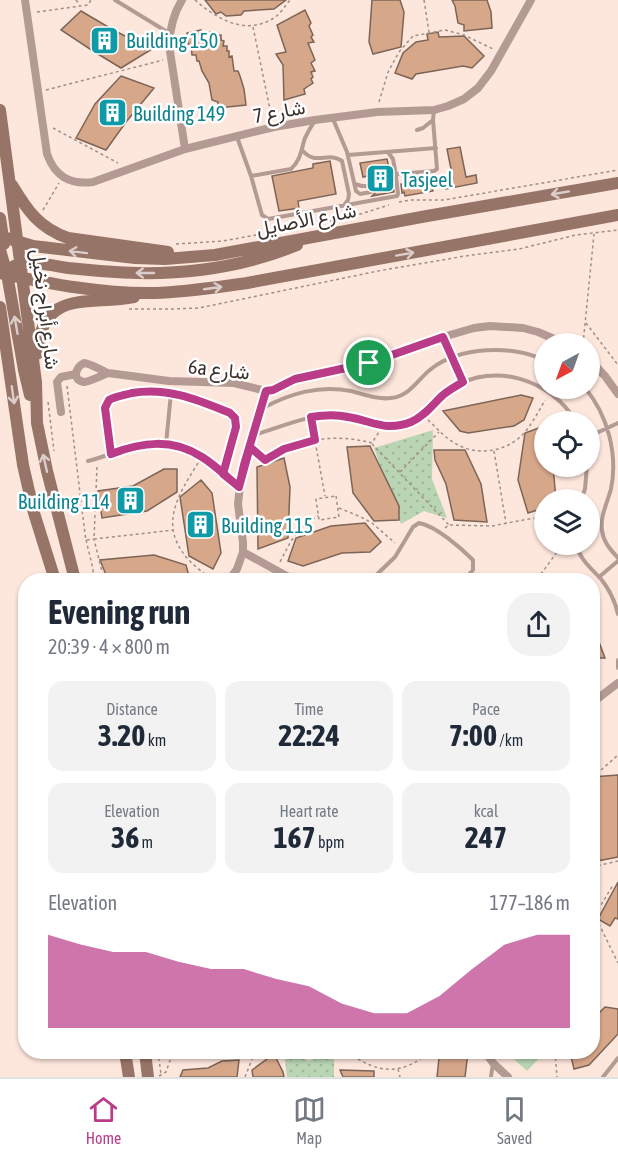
<!DOCTYPE html>
<html lang="en">
<head>
<meta charset="utf-8">
<style>
  body { margin:0; font-family:"Asap Condensed",Vazirmatn,sans-serif; background:#f2f2f3; color:#1f2937; height:100vh; display:flex; flex-direction:column; font-size:22px; white-space:nowrap }
  * { box-sizing:border-box; margin:0 }
  p { font-size:20px; color:#747a83 }
  .icon { flex:none; width:33px; height:33px; fill:none; stroke:currentColor; stroke-width:2; stroke-linecap:round; stroke-linejoin:round }
  .map { position:relative; flex:1; overflow:hidden }
  .details { position:absolute; left:18px; top:573px; width:582px; height:486px; display:flex; flex-direction:column; background:#fff; border-radius:24px; box-shadow:0 2px 4px #0004 }
  .details>* { flex:none }
  .needle { width:39px; rotate:221deg }
  .tools { position:absolute; left:534px; top:333px; display:grid; gap:12px }
  .tools a { display:grid; place-items:center; width:66px; height:66px; border-radius:50%; background:#fff; box-shadow:0 2px 4px #0004; font-size:30px }
  .pin { position:absolute; display:grid; place-items:center; width:51px; height:51px; color:#fff; margin:-26px; border:3px solid #fff; border-radius:50%; box-shadow:0 2px 6px #0007 }
  .round { display:grid; place-items:center; flex:none; width:63px; height:63px; border-radius:24px; background:#f2f2f3 }
  .overview { display:flex; align-items:center; justify-content:space-between; height:102px; padding:0 30px }
  h1 { font-size:33px; font-weight:700; line-height:45px }
  .metrics { display:grid; grid-template-columns:repeat(3,1fr); gap:9px; height:102px; padding:6px 30px }
  .metrics div { display:grid; align-content:center; border-radius:15px; background:#f2f2f3; text-align:center }
  .metrics b { font-size:30px; font-weight:700 }
  .metrics small { font-size:16px; font-weight:400 }
  .metrics p { font-size:16px }
  .chart { height:168px; padding:12px 30px }
  .chart p { display:flex; justify-content:space-between }
  .chart svg { width:100%; height:108px; margin-top:6px; fill:#ba3c89; opacity:.7 }
  .tab-bar { display:flex; justify-content:space-around; align-items:center; height:84px; border-top:2px solid #e0e1e3; background:#fff; font-size:16px; color:#747a83 }
  .tab-bar a { display:grid; justify-items:center; gap:3px }
  .tab-bar .on { color:#ba3c89 }
  .map>svg:first-child { display:block }
</style>
</head>
<body>
<div class="map">
<svg width="618" height="1077" viewBox="0 0 618 1077">
  <defs>
    <pattern id="park-dots" width="8" height="8" patternUnits="userSpaceOnUse" patternTransform="scale(1.5)"><rect width="8" height="8" fill="#b9d5b4"/><path d="M2 2h.1M6 6h.1" fill="none" stroke="#a0b79b" stroke-width="1.8" stroke-linecap="round"/></pattern>
  </defs>
  <rect width="100%" height="100%" fill="#fde6dc"/>
  <!-- park -->
  <path fill="url(#park-dots)" d="M433,430L432,479L447,518L424,511L401,524L374,448Z
    M287,1052H290L309,1061L334,1052V1077H287L285,1060Z"/>
  <!-- pitch -->
  <path fill="#b9d5b4" d="M506,1052H545L527,1071Z"/>
  <!-- building -->
  <path fill="#d7a78a" stroke="#7c6557" stroke-width="1.5" d="M205,0H286L274,9L244,11L241,15L226,16L221,12L216,14Z
    M372,0H400L404,12L401,47L373,54L369,42Z
    M452,0H487L491,12L492,28L464,31V25L458,23L455,6Z
    M305,10L311,23L309,26L313,35L311,37L314,42L308,43L315,60L311,63L315,71L311,72L313,77L311,79L313,83L304,89L305,94L284,100L283,65L276,54L286,52L277,25Z
    M81,11L115,31L152,49L121,68L93,51L61,30Z
    M201,30V34L211,32V36L221,35V40L224,41L223,46H227V51H229V57L232,56L234,71H238L240,76L244,89L246,105L218,108V102L212,100L209,83L202,71L199,61H197L196,55H192L191,45L188,44L187,33Z
    M438,32L439,37L464,36L484,56L472,68L463,66L416,74L412,79L395,73L403,53L416,42L428,40L427,34Z
    M121,76L154,88L126,122L106,150L76,138L95,104Z
    M460,147L466,177L476,175L477,183L446,189L444,181L453,179L447,149Z
    M387,159L394,192L372,196L375,193L373,189L374,184L369,182L368,176L363,177L360,163Z
    M330,161L336,194L298,201L299,208L279,211L272,176L313,168V164Z
    M431,179L433,191L405,196L404,192L402,193L401,184Z
    M521,395L533,398L524,420L514,426L468,433L460,431L443,411Z
    M544,426V466H553L556,500H544V508L528,513L518,480L525,433Z
    M370,446L399,506V520L374,521L353,493L347,447Z
    M434,450H465L481,484L487,522L454,520L446,484L435,460Z
    M284,458L290,487L288,538L258,549L257,467Z
    M164,469H177V492L147,511L102,518L98,491L133,486Z
    M201,480L212,493L221,553L213,569L189,556L180,497Z
    M365,523L381,542L370,552L342,553L303,566L288,561L296,538L331,526Z
    M154,555L186,565L190,580H108L100,560Z
    M592,626H593L605,658H592Z
    M618,775V857L592,862V777Z
    M618,882V919L615,918L610,926L598,919Z
    M605,1007L618,1009V1034L589,1065L574,1069L570,1052H592V1020Z
    M462,1052H468L465,1077H437L439,1058Z
    M274,1054L283,1072L284,1077H253L252,1070Z
    M239,1060L237,1077H180L183,1070L208,1068L222,1061Z
    M340,1070L374,1071V1077H343Z"/>
  <g fill="none" stroke-linecap="round" stroke-linejoin="round">
    <!-- path -->
    <path stroke="#a08f87" stroke-width="1.5" stroke-dasharray="3 3" stroke-linecap="butt" d="M76,0L80,5
      M195,0C217,19 245,36 274,18C280,14 285,6 290,0
      M424,0L429,32
      M37,12L88,5L91,0
      M253,27L272,119
      M46,90L163,60
      M379,102L388,72L399,52L413,36L445,30L464,35L493,49
      M53,128L118,163
      M399,202L410,200H444L618,170
      M43,210L59,183
      M176,244L223,241L256,235L351,217L389,205
      M40,293V298L45,308
      M129,309H171L199,308L378,271L465,256L519,249L576,235L618,230
      M586,323L618,365
      M583,344L594,234
      M67,386L85,534L86,540L94,539L104,580
      M48,402L54,451
      M428,420C436,427 443,436 453,442C475,457 507,453 525,432C533,422 539,411 545,400
      M312,424L325,496
      M372,444L449,525
      M494,451L506,523
      M256,453L265,460C298,439 334,433 372,443L379,432
      M198,463C179,494 158,524 187,558C194,566 204,573 212,580
      M97,467L94,539L174,530
      M400,472L439,432
      M336,496L339,517L319,520L316,499Z
      M339,508L361,517L372,523L395,543
      M445,528L449,525L492,526L534,518L544,531
      M86,540L93,569V580
      M280,562C291,541 296,528 318,516
      M501,580L521,577L538,578L563,544
      M592,681L598,686
      M592,778L618,755
      M592,867L618,861
      M592,914L595,916L618,963
      M595,915L613,885
      M158,1052L161,1074
      M348,1052C377,1074 401,1076 430,1052
      M555,1052L557,1077
      M398,1069L400,1077
      M159,1076L166,1072L173,1052
      M245,1077L255,1052"/>
    <!-- lane -->
    <path stroke="#b39b93" stroke-width="4" d="M115,0L169,33
      M333,119L347,152L356,191L360,194L371,192
      M417,130L423,128L433,120
      M237,137L251,176L262,215L268,219L397,196L398,194L396,177L397,174L434,171L437,169L433,120L434,110
      M303,151C316,166 328,151 342,161L349,194L348,200L345,204
      M388,152L393,159L396,175
      M348,155L436,148
      M251,176L291,169C301,160 301,150 305,138C308,132 311,126 315,121
      M355,184L362,186H370
      M443,337L463,382
      M585,388C608,415 618,455 611,489C607,503 600,517 602,530C603,542 611,550 618,558
      M263,408C291,393 319,385 351,391C363,394 378,400 391,398C410,396 417,380 431,369C460,346 512,345 544,360
      M254,435C281,427 306,415 334,415C357,416 378,430 401,425C424,420 434,400 453,388C494,361 552,380 576,422
      M590,436L618,423
      M166,444L171,393
      M111,454C109,443 101,407 109,400C113,396 121,396 127,394C157,388 184,394 212,406C222,410 234,412 236,424L223,474
      M88,461C105,457 121,449 138,445C182,436 207,461 239,486
      M581,500L585,489L587,466
      M576,544C580,560 591,568 601,579C609,589 615,601 618,614
      M599,577L618,561
      M371,580L395,557L413,527L419,523C436,526 461,548 473,560V570L464,580
      M618,660V668
      M491,1077L493,1063
      M603,1077L618,1058"/>
    <!-- street -->
    <path stroke="#b39b93" stroke-width="8" d="M25,0L47,154C55,176 69,185 93,182L185,149L274,127L315,120L377,112L434,110L448,106L464,99L478,88L491,71L531,0
      M182,0C173,14 170,29 169,45L185,149
      M590,360L605,376L618,394
      M84,363C92,364 100,370 108,373C103,375 88,382 84,382C71,380 76,367 84,363Z
      M108,373L169,381L234,383L266,391L273,390L295,379L353,367L384,359L443,337L474,328L490,326L523,328L538,332L566,344
      M61,412L57,382L61,377L76,374
      M243,552L294,580
      M229,580L237,569L243,552V542L238,504L241,476L266,391
      M592,703L618,683
      M485,1052L493,1063L508,1077"/>
    <!-- secondary -->
    <path stroke="#977468" stroke-width="12" d="M0,110L36,382L37,423L47,471L75,580
      M12,185C27,210 39,228 68,238L168,252
      M0,218L4,244
      M0,236L33,246L135,258L165,259L215,255L427,216L618,183
      M0,250L7,274L24,370L30,395
      M14,266C32,260 49,265 68,268C78,269 89,270 100,271C167,277 234,271 297,245
      M0,273C51,284 103,294 155,293C186,292 217,287 247,283L618,215
      M0,307L23,465L34,513L55,580
      M37,354C42,288 87,306 134,297
      M125,1052L129,1077
      M145,1052L148,1077"/>
  </g>
  <!-- one-way arrows -->
  <defs><path id="oneway-shaft" d="M-6 0H5M1.5-3L5.5 0L1.5 3" fill="none" stroke-width="1.6" stroke-linecap="round" stroke-linejoin="round" transform="scale(1.5)"/></defs>
  <g stroke="#dbceca">
    <use href="#oneway-shaft" transform="translate(560 193) rotate(170)"/>
    <use href="#oneway-shaft" transform="translate(78 252) rotate(-173)"/>
    <use href="#oneway-shaft" transform="translate(405 254) rotate(-10)"/>
    <use href="#oneway-shaft" transform="translate(145 273) rotate(-180)"/>
    <use href="#oneway-shaft" transform="translate(213 288) rotate(-8)"/>
    <use href="#oneway-shaft" transform="translate(16 325) rotate(-100)"/>
    <use href="#oneway-shaft" transform="translate(13 395) rotate(82)"/>
    <use href="#oneway-shaft" transform="translate(45 463) rotate(-103)"/>
  </g>
  <g fill="none" stroke-linecap="round" stroke-linejoin="round">
    <defs>
      <path id="route" d="M369,363L295,379L273,390L266,391L244,465L239,487C227,477 215,465 202,457C172,438 142,442 111,454L105,408L109,400C116,396 125,395 132,393C168,387 198,400 230,413L235,418L236,427L223,474L239,487L250,447L265,460L284,449L315,440L311,417C323,415 336,414 348,417C373,421 385,432 411,422C425,416 433,404 443,395C449,390 456,386 463,382L443,337L369,363"/>
    </defs>
    <!-- route casing -->
    <use href="#route" stroke="#fff" stroke-width="12"/>
    <!-- route -->
    <use href="#route" stroke="#ba3c89" stroke-width="8"/>
  </g>
  <!-- icons -->
  <defs>
    <symbol id="building-square" viewBox="-11 -11 22 22"><rect x="-9" y="-9" width="18" height="18" rx="4" fill="#0f9aa8" stroke="#fff"/><path d="M-4-6H4V6H1V3H-1V6H-4ZM-2.5-4.3h1.7v1.8h-1.7ZM.8-4.3h1.7v1.8H.8ZM-2.5-1h1.7V.8h-1.7ZM.8-1h1.7V.8H.8Z" fill="#fff"/></symbol>
  </defs>
  <g fill-rule="evenodd">
    <use href="#building-square" x="88" y="24" width="33" height="33"/>
    <use href="#building-square" x="96" y="96" width="33" height="33"/>
    <use href="#building-square" x="364" y="162" width="33" height="33"/>
    <use href="#building-square" x="114" y="484" width="33" height="33"/>
    <use href="#building-square" x="184" y="508" width="33" height="33"/>
  </g>
  <g text-anchor="middle" dominant-baseline="central" stroke-width="5" stroke-linejoin="round" paint-order="stroke">
    <!-- culture labels -->
    <g font-size="20" fill="#0d838f" stroke="#fff" text-anchor="start">
      <text x="126" y="40">Building 150</text>
      <text x="133" y="113">Building 149</text>
      <text x="401" y="179">Tasjeel</text>
      <text x="110" y="501" text-anchor="end">Building 114</text>
      <text x="221" y="525">Building 115</text>
    </g>
    <!-- street labels -->
    <g font-size="20" fill="#3b302b" stroke="#fff">
      <text transform="translate(279 111) rotate(-11)">شارع 7</text>
      <text transform="translate(306 219) rotate(-11)">شارع الأصايل</text>
      <text transform="translate(46 309) rotate(83)">شارع أبراج نخيل</text>
      <text transform="translate(219 369) rotate(6)">6a شارع</text>
    </g>
  </g>
</svg>
<div class="tools">
<a><svg class="needle" viewBox="-14 -14 28 28"><path d="M0-13l5 13h-10z" fill="#e53935"/><path d="M0 13l5-13h-10z" fill="#747a83"/></svg></a>
<a><svg class="icon" aria-label="locate" viewBox="0 0 24 24"><circle cx="12" cy="12" r="6"/><path d="M12 2v4M12 18v4M2 12h4M18 12h4"/></svg></a>
<a><svg class="icon" aria-label="layers" viewBox="0 0 24 24"><path d="M12 4l9 5-9 5-9-5zM3 14l9 5 9-5"/></svg></a>
</div>
<div class="pin" style="left:369px;top:363px;background:#1e9e55"><svg class="icon" aria-label="arrive" viewBox="0 0 24 24"><path d="M6 21V4h12l-3 4 3 4H6"/></svg></div>
<section class="details">
<div class="overview"><div><h1>Evening run</h1><p>20:39 · 4 × 800 m</p></div><a class="round"><svg class="icon" aria-label="share" viewBox="0 0 24 24"><path d="M12 15V3M7 8l5-5 5 5M5 13v7h14v-7"/></svg></a></div>
<div class="metrics">
<div><p>Distance</p><b>3.20<small> km</small></b></div>
<div><p>Time</p><b>22:24</b></div>
<div><p>Pace</p><b>7:00<small> /km</small></b></div>
</div>
<div class="metrics">
<div><p>Elevation</p><b>36<small> m</small></b></div>
<div><p>Heart rate</p><b>167<small> bpm</small></b></div>
<div><p>kcal</p><b>247</b></div>
</div>
<div class="chart"><p><span>Elevation</span>177–186 m</p>
<svg viewBox="0 0 160 44" preserveAspectRatio="none"><path d="M0 44V6L10 10L20 13L30 13L40 17L50 20L60 20L70 24L80 27L90 34L100 38L110 38L120 31L130 20L140 10L150 6L160 6V44z"/></svg>
</div>
</section>
</div>
<nav class="tab-bar">
<a class="on"><svg class="icon" aria-label="home" viewBox="0 0 24 24"><path d="M3 11l9-7 9 7M6 9v11h12V9"/></svg>Home</a>
<a><svg class="icon" aria-label="map" viewBox="0 0 24 24"><path d="M3 6l6-2 6 2 6-2v14l-6 2-6-2-6 2zM9 4v14M15 6v14"/></svg>Map</a>
<a><svg class="icon" aria-label="saved" viewBox="0 0 24 24"><path d="M7 4h10v16l-5-4-5 4z"/></svg>Saved</a>
</nav>
</body>
</html>
